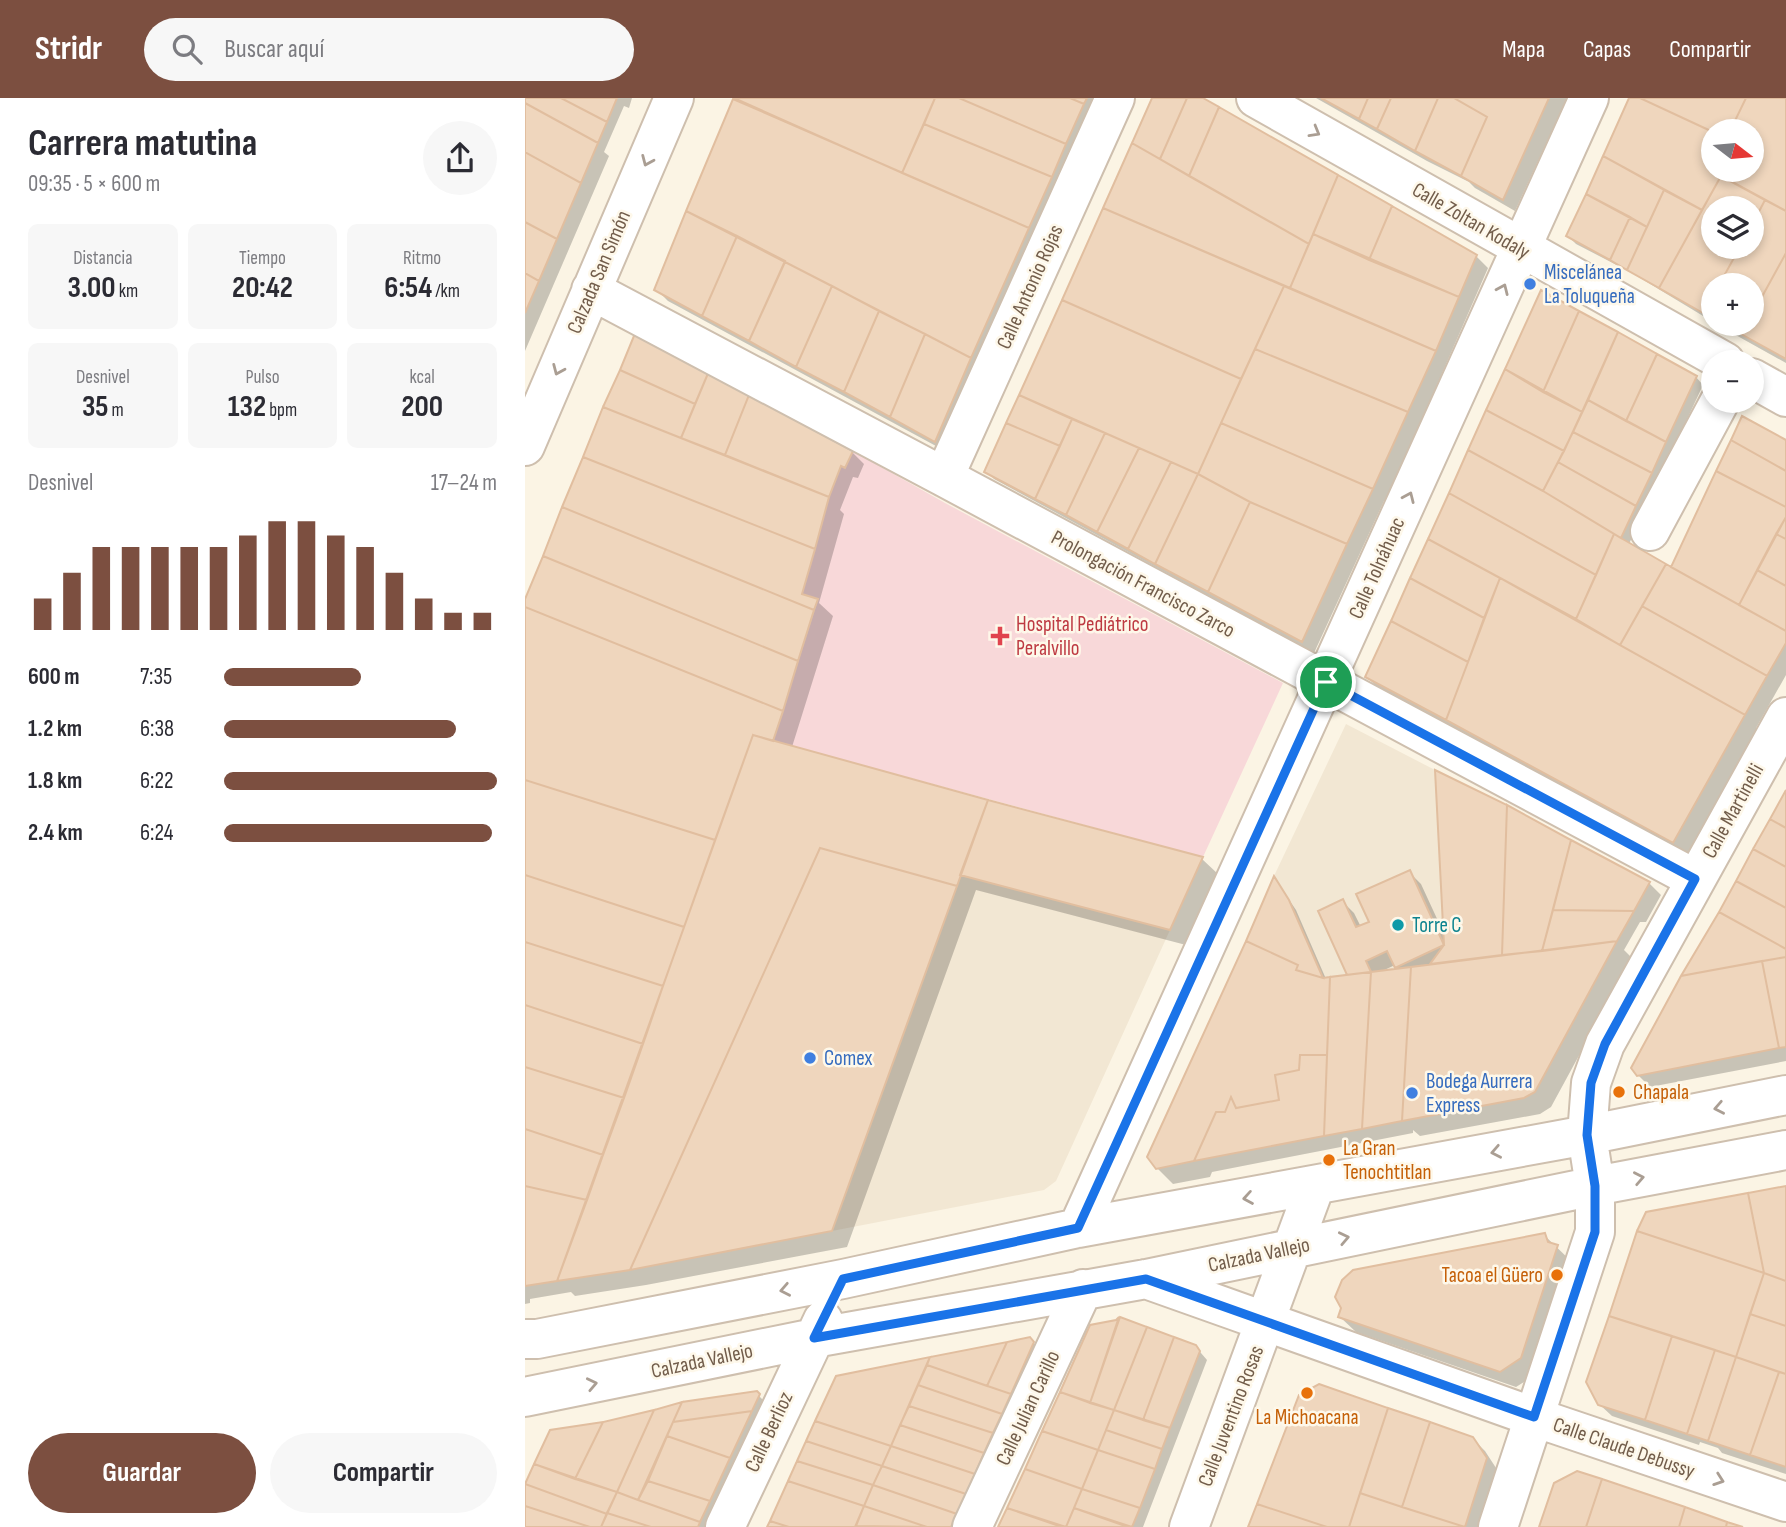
<!DOCTYPE html>
<html lang="es">
<head>
<meta charset="utf-8">
<style>
  body { margin:0; font-family:"Sofia Sans Condensed",sans-serif; background:#f7f7f7; color:#2b2b33; height:100vh; display:flex; flex-direction:column; font-size:26px; white-space:nowrap }
  * { box-sizing:border-box; margin:0 }
  p { font-size:23px; color:#7c7c81 }
  .icon { flex:none; width:38px; height:38px; fill:none; stroke:currentColor; stroke-width:2; stroke-linecap:round; stroke-linejoin:round }
  .map { position:relative; flex:1; overflow:hidden }
  .side { display:flex; flex-direction:column; background:#fff; width:525px }
  .side>* { flex:none }
  .needle { width:46px; rotate:106deg }
  .buttons { position:absolute; left:1176px; top:21px; display:grid; gap:14px }
  .buttons a { display:grid; place-items:center; width:63px; height:63px; border-radius:50%; background:#fff; box-shadow:0 4px 10px #0003; font-size:35px }
  .pin { position:absolute; display:grid; place-items:center; width:60px; height:60px; color:#fff; margin:-30px; border:4px solid #fff; border-radius:50%; box-shadow:0 2px 7px #0007 }
  .round { display:grid; place-items:center; flex:none; width:74px; height:74px; border-radius:37px; background:#f7f7f7 }
  .headline { display:flex; align-items:center; justify-content:space-between; height:119px; padding:0 28px }
  h1 { font-size:38px; font-weight:700; line-height:52px }
  .metrics { display:grid; grid-template-columns:repeat(3,1fr); gap:10px; height:119px; padding:7px 28px }
  .metrics div { display:grid; align-content:center; border-radius:10px; background:#f7f7f7; text-align:center }
  .metrics b { font-size:30px; font-weight:700 }
  .metrics small { font-size:19px; font-weight:400 }
  .metrics p { font-size:19px }
  .chart { height:196px; padding:14px 28px }
  .chart p { display:flex; justify-content:space-between }
  .chart svg { width:100%; height:126px; margin-top:7px; stroke:#7c4f40; stroke-width:6 }
  .button { display:flex; gap:14px; margin-top:auto; padding:14px 28px }
  .button a { flex:1; height:80px; border-radius:42px; background:#7c4f40; color:#fff; font-size:28px; font-weight:700; line-height:80px; text-align:center }
  .button a+a { background:#f7f7f7; color:#2b2b33 }
  ul { padding:0 28px; list-style:none; font-size:23px }
  li { display:grid; grid-template-columns:112px 84px 1fr; align-items:center; height:52px }
  li i { height:18px; border-radius:9px; background:#7c4f40 }
  header { display:flex; align-items:center; gap:42px; box-sizing:border-box; height:98px; padding:0 35px; background:#7c4f40; color:#fff }
  header strong { font-size:33px }
  nav { display:flex; gap:38px; margin-inline-start:auto; font-size:24px }
  .search { width:490px; height:63px; background:#f7f7f7; display:flex; align-items:center; gap:18px; box-sizing:border-box; padding:0 24px; border-radius:38px; color:#7c7c81; font-size:26px }
  main { display:flex; flex:1; min-height:0 }
  .map>svg:first-child { display:block }
</style>
</head>
<body>
<header>
<strong>Stridr</strong>
<div class="search"><svg class="icon" aria-label="search" viewBox="0 0 24 24"><circle cx="10" cy="10" r="6"/><path d="M15 15l6 6"/></svg>Buscar aquí</div>
<nav><a>Mapa</a><a>Capas</a><a>Compartir</a></nav>
</header>
<main>
<section class="side">
<div class="headline"><div><h1>Carrera matutina</h1><p>09:35 · 5 × 600 m</p></div><a class="round"><svg class="icon" aria-label="share" viewBox="0 0 24 24"><path d="M12 15V3M7 8l5-5 5 5M5 13v7h14v-7"/></svg></a></div>
<div class="metrics">
<div><p>Distancia</p><b>3.00<small> km</small></b></div>
<div><p>Tiempo</p><b>20:42</b></div>
<div><p>Ritmo</p><b>6:54<small> /km</small></b></div>
</div>
<div class="metrics">
<div><p>Desnivel</p><b>35<small> m</small></b></div>
<div><p>Pulso</p><b>132<small> bpm</small></b></div>
<div><p>kcal</p><b>200</b></div>
</div>
<div class="chart"><p><span>Desnivel</span>17–24 m</p>
<svg viewBox="0 0 160 44" preserveAspectRatio="none"><path d="M5 44V33M15 44V24M25 44V15M35 44V15M45 44V15M55 44V15M65 44V15M75 44V11M85 44V6M95 44V6M105 44V11M115 44V15M125 44V24M135 44V33M145 44V38M155 44V38"/></svg>
</div>
<ul>
<li><b>600 m</b>7:35<i style="width:50%"></i></li>
<li><b>1.2 km</b>6:38<i style="width:85%"></i></li>
<li><b>1.8 km</b>6:22<i style="width:100%"></i></li>
<li><b>2.4 km</b>6:24<i style="width:98%"></i></li>
</ul>
<div class="button"><a>Guardar</a><a>Compartir</a></div>
</section>
<div class="map">
<svg width="1261" height="1429" viewBox="0 0 1261 1429">
  <rect width="100%" height="100%" fill="#fbf4e4"/>
  <!-- residential -->
  <path fill="#f2e7d3" d="M821,626L910,672L919,847L905,866L798,880L764,802L749,778Z
    M435,777L645,832L531,1083L519,1092L307,1133Z"/>
  <!-- medical -->
  <path fill="#f8d8d9" d="M328,353L420,405L758,585L678,759L248,643L293,502L277,496L304,399L316,368L321,369Z"/>
  <!-- shadow -->
  <path fill="#0003" fill-rule="evenodd" d="M0,0H107L104,10L99,8L79,54L84,58L0,253Z
    M210,0H579L422,354L143,203L131,191Z
    M629,0H675L951,158L963,170L894,328L897,332L864,405L859,403L789,555L469,381L461,373Z
    M791,0H1042L990,113L950,90L944,84L902,63Z
    M1106,0H1261V265L1191,226H1227V187H1188V224L1107,175L1051,146L1043,138ZM1188,33H1227V72H1188ZM1188,110H1227V149H1188Z
    M1017,194L1171,279L1178,287L1104,446L1147,471L1261,344V577L1231,630L1235,634L1164,760L854,591L842,579Z
    M112,236L327,354L339,366L333,380L328,379L315,412L319,416L294,505L308,518L267,649L677,761L693,776L661,847L451,792L322,1149L121,1187L50,1198L46,1194L5,1201V1205L0,1206V501Z
    M1261,694V963L1125,989L1113,977Z
    M982,709L1124,785L1136,797L1121,824H1115L1099,852L1107,860L1026,1009L1015,1016L895,1038L888,1032V1035L687,1074L685,1079L648,1086L632,1070L750,781L771,812L801,881L807,884L824,879L817,803L829,815L836,829L846,825L884,774L896,786L920,838ZM870,867L875,872L855,874Z
    M1261,1089V1376L1197,1355L1193,1350L1175,1344L1174,1347L1087,1318L1074,1306Z
    M1019,1137L1048,1165L1012,1276L991,1289L831,1234L815,1219L818,1210Z
    M594,1221L670,1248L682,1262L618,1429H476L566,1229L592,1224Z
    M505,1241L516,1253L437,1429H243L312,1279Z
    M231,1295L241,1305L184,1429H0V1390L78,1326Z
    M947,1340L960,1353L973,1373L955,1429H725Z"/>
  <!-- building -->
  <path fill="#efd6bd" stroke="#e1be9f" stroke-width="2" d="M0,0H36L82,24L73,45L0,5Z
    M36,0H92L82,24Z
    M209,0H410L377,75Z
    M410,0H434L541,46L527,79L399,26Z
    M434,0H545L559,6L541,46Z
    M545,0H562L559,6Z
    M627,0H662L635,61L607,45Z
    M662,0H678L694,9L664,78L635,61Z
    M796,0H843L834,21Z
    M843,0H866L852,31L834,21Z
    M866,0H913L890,53L852,31Z
    M913,0H929L962,19L936,78L890,53Z
    M929,0H1024L978,102L936,78L962,19Z
    M1104,0H1115L1188,34L1187,73L1196,78L1177,112L1078,58Z
    M1115,0H1221L1205,33L1188,34Z
    M1221,0H1261V113L1187,73L1188,69V72H1227V33H1205Z
    M208,1L504,130L446,260L161,113Z
    M0,5L73,45L56,85L0,54Z
    M694,9L813,77L784,146L664,78Z
    M399,26L527,79L504,130L377,75Z
    M607,45L784,146L765,190L578,110Z
    M0,54L56,85L32,141L0,124Z
    M1078,58L1139,92L1122,129L1061,96Z
    M813,77L867,108L844,162L788,136Z
    M1196,78L1240,102L1227,127V110H1188V149H1215L1194,187H1188V197L1178,215L1134,190Z
    M1139,92L1177,112L1134,190L1102,172Z
    M1061,96L1105,119L1085,162L1041,138Z
    M1240,102L1261,113V155L1227,217V187H1194L1215,149H1227V127Z
    M867,108L952,157L934,199L844,162Z
    M578,110L759,188L716,281L537,202Z
    M161,113L212,138L177,218L129,192Z
    M1105,119L1122,129L1102,172L1085,162Z
    M0,124L32,141L14,183L0,175Z
    M788,136L934,199L911,253L765,190Z
    M212,138L260,163L224,243L177,218Z
    M1261,155V261L1216,236L1222,226H1227V217Z
    M260,164L307,188L271,269L224,243Z
    M0,175L14,183L0,215Z
    M307,188L354,213L319,294L271,269Z
    M759,188L911,253L883,314L730,251Z
    M1016,192L1054,213L1018,294L980,271Z
    M1188,197V221L1178,215Z
    M537,202L716,281L673,376L494,297Z
    M354,213L400,236L365,319L319,294Z
    M1054,213L1093,234L1057,314L1018,294Z
    M1198,226H1222L1216,236Z
    M111,233L184,273L170,306L95,272Z
    M1093,234L1132,256L1101,323L1063,302Z
    M400,236L446,260L410,344L365,319Z
    M730,251L883,314L848,391L696,325Z
    M1132,256L1172,278L1141,344L1101,323Z
    M980,271L1057,314L1039,353L961,312Z
    M95,272L170,306L156,340L78,309Z
    M184,273L224,297L200,357L156,340Z
    M224,297L328,353L320,370L316,368L304,399L200,357Z
    M494,297L547,321L535,348L481,325Z
    M1063,302L1141,344L1127,375L1048,334Z
    M78,309L304,399L290,451L58,359Z
    M961,312L1039,353L1018,393L943,352Z
    M1217,318L1261,342V373L1206,342Z
    M547,321L580,335L541,417L510,401Z
    M481,325L535,348L510,401L459,374Z
    M696,325L848,391L822,446L725,404L673,376Z
    M1048,334L1127,375L1111,408L1033,364Z
    M580,335L614,350L572,434L541,417Z
    M1206,342L1261,373V409L1191,373Z
    M614,350L646,364L603,451L572,434Z
    M943,352L1018,393L1089,436L1071,477L924,395Z
    M58,359L290,451L277,496L293,501L289,512L37,409Z
    M646,364L673,376L630,466L603,451Z
    M1033,364L1111,408L1096,440L1018,393Z
    M1191,373L1261,409V419L1214,507L1146,469Z
    M673,376L725,404L683,494L630,466Z
    M924,395L1071,477L1051,521L903,441Z
    M725,404L822,446L777,544L683,494Z
    M37,409L289,512L273,563L18,458Z
    M1261,419V441L1251,436Z
    M1089,436L1141,466L1095,547L1051,521Z
    M1251,436L1261,441V488L1232,472Z
    M903,441L975,480L959,520L885,480Z
    M18,458L273,563L258,613L0,509V501Z
    M1141,466L1261,533V545L1242,578L1117,508Z
    M1232,472L1261,488V533L1214,507Z
    M885,480L959,520L943,564L866,523Z
    M975,480L1220,617L1148,745L921,622Z
    M1117,508L1242,578L1220,617L1095,547Z
    M0,509L258,613L248,643L228,637L190,742L0,682Z
    M866,523L943,564L921,622L840,579Z
    M228,637L463,702L432,788L295,750L105,1172L32,1183Z
    M910,672L982,707L977,857L905,866L919,847Z
    M0,682L190,742L159,829L0,777Z
    M1261,692V730L1245,721Z
    M463,702L678,759L645,832L435,777Z
    M982,707L1046,742L1017,853L977,857Z
    M1245,721L1261,730V769L1228,751Z
    M1046,742L1125,784L1109,813L1028,812Z
    M295,750L432,788L307,1133L105,1172Z
    M1228,751L1261,769V810L1211,783Z
    M885,772L919,847L870,870L862,853L841,863L846,874L822,877L793,813L818,801L831,829L844,824L831,796Z
    M0,777L159,829L138,888L0,844Z
    M749,778L764,802L798,880L771,872L773,867L721,843Z
    M1211,783L1261,810V851L1194,814Z
    M1028,812L1109,813L1092,843L1017,853Z
    M1194,814L1261,851V859L1156,878Z
    M721,843L773,867L771,872L798,880L805,879L802,957H775L774,972L750,977L754,1002L711,1010L706,999L700,1014H691L669,1063L631,1071L622,1059Z
    M1092,843L1010,994L999,1000L877,1023L886,869Z
    M0,844L138,888L118,946L0,907Z
    M1261,859V949L1254,950L1237,863Z
    M1237,863L1254,950L1112,978L1106,970L1156,878Z
    M886,869L877,1023L837,1031L846,874Z
    M846,874L837,1031L799,1038L805,879Z
    M0,907L118,946L99,1000L0,969Z
    M775,957H802L799,1038L669,1063L691,1014H700L706,999L711,1010L754,1002L750,977L774,972Z
    M0,969L99,1000L78,1057L0,1031Z
    M0,1031L78,1057L62,1102L0,1088Z
    M0,1088L62,1102L32,1183L0,1188Z
    M1261,1088V1183L1239,1175L1223,1095Z
    M1223,1095L1239,1175L1112,1133L1121,1114Z
    M1112,1133L1239,1175L1211,1259L1084,1218Z
    M1020,1135L1023,1144L1033,1147L996,1260L975,1274L813,1219L816,1210L810,1199L817,1182L828,1172Z
    M1239,1175L1261,1183V1228L1225,1216Z
    M1225,1216L1261,1228V1276L1211,1259Z
    M1084,1218L1147,1238L1120,1322L1073,1307L1061,1284Z
    M594,1219L565,1305L535,1294L565,1227L591,1222Z
    M595,1219L622,1229L589,1312L565,1305Z
    M622,1229L649,1239L618,1322L589,1312Z
    M1147,1238L1190,1252L1162,1336L1120,1322Z
    M505,1239L509,1244L486,1296L462,1288L482,1244Z
    M649,1239L671,1247L675,1253L645,1330L618,1322Z
    M482,1244L462,1288L402,1267L405,1259Z
    M1190,1252L1211,1259L1183,1343L1162,1336Z
    M405,1259L366,1348L290,1323L311,1278Z
    M1211,1259L1254,1274L1225,1357L1183,1343Z
    M402,1267L486,1296L477,1316L393,1287Z
    M1254,1274L1261,1276V1369L1225,1357Z
    M794,1286L863,1310L824,1429H802L732,1406L774,1297Z
    M393,1287L477,1316L468,1335L384,1308Z
    M232,1293L235,1296L227,1313L148,1324L157,1304Z
    M535,1294L589,1312L573,1352L517,1333Z
    M157,1304L113,1402L92,1394L129,1312Z
    M384,1308L468,1335L459,1355L375,1327Z
    M863,1310L905,1324L877,1409L835,1395Z
    M129,1312L92,1394L50,1381L78,1324Z
    M589,1312L645,1330L637,1351L581,1332Z
    M227,1313L205,1360L142,1338L148,1324Z
    M290,1323L366,1348L357,1368L281,1343Z
    M78,1324L50,1381L9,1366L25,1332Z
    M905,1324L948,1339L962,1360L940,1429L877,1409Z
    M375,1327L459,1355L450,1376L366,1348Z
    M581,1332L637,1351L630,1371L573,1352Z
    M517,1333L573,1352L557,1391L500,1371Z
    M142,1338L205,1360L185,1403L123,1383Z
    M281,1343L357,1368L348,1387L272,1363Z
    M366,1348L450,1376L441,1396L357,1368Z
    M573,1352L630,1371L615,1410L557,1391Z
    M272,1363L348,1387L339,1408L263,1383Z
    M9,1366L92,1394L82,1416L0,1386Z
    M357,1368L441,1396L432,1416L348,1387Z
    M500,1371L557,1391L541,1429L482,1410Z
    M1052,1373L1077,1381L1061,1429H1014L1029,1385Z
    M1077,1381L1160,1409L1154,1429H1061Z
    M123,1383L185,1403L175,1424L113,1402Z
    M263,1383L339,1408L330,1429H264L245,1423Z
    M0,1386L82,1416L76,1429H65L0,1408Z
    M348,1387L432,1416L426,1429H402L339,1408Z
    M557,1391L615,1410L607,1429L549,1410Z
    M92,1394L113,1402L175,1424L173,1429H126L82,1415Z
    M835,1395L877,1409L940,1429H824Z
    M732,1406L802,1429H723Z
    M0,1408L65,1429H0Z
    M339,1408L402,1429L331,1428Z
    M1160,1409L1202,1424L1201,1429H1154Z
    M482,1410L537,1429H473Z
    M549,1410L603,1429H541Z
    M82,1415L126,1429H76Z
    M245,1423L264,1429H242Z
    M1202,1424L1218,1429H1201Z"/>
  <g fill="none" stroke-linecap="round" stroke-linejoin="round">
    <defs>
      <path id="minor" d="M731,0L1200,264
        M66,192L419,379L1170,781
        M1227,280L1261,299
        M0,348L149,0
        M419,379L590,0
        M1125,433L1195,303
        M553,1130L1064,0
        M621,1181L1009,1319L1261,1404
        M0,1241H12L318,1181L553,1130L1062,1037L1261,997
        M0,1299L289,1240L621,1181L1070,1088L1261,1052
        M200,1429L298,1222
        M447,1429L558,1191
        M664,1429L790,1088
        M973,1429L1070,1134V1088L1062,1037L1066,985L1080,946L1261,619"/>
    </defs>
    <!-- minor casing -->
    <use href="#minor" stroke="#cebfae" stroke-width="42"/>
    <!-- minor -->
    <use href="#minor" stroke="#fff" stroke-width="38"/>
  </g>
  <!-- one-way arrows -->
  <defs><path id="oneway-chevron" d="M-2-3.5L2.5 0L-2 3.5" fill="none" stroke-width="1.6" stroke-linecap="round" stroke-linejoin="round" transform="scale(1.75)"/></defs>
  <g stroke="#aa9e93">
    <use href="#oneway-chevron" transform="translate(790 34) rotate(30)"/>
    <use href="#oneway-chevron" transform="translate(122 63) rotate(113)"/>
    <use href="#oneway-chevron" transform="translate(978 191) rotate(-66)"/>
    <use href="#oneway-chevron" transform="translate(33 272) rotate(113)"/>
    <use href="#oneway-chevron" transform="translate(884 399) rotate(-66)"/>
    <use href="#oneway-chevron" transform="translate(1194 1010) rotate(169)"/>
    <use href="#oneway-chevron" transform="translate(971 1054) rotate(169)"/>
    <use href="#oneway-chevron" transform="translate(1114 1080) rotate(-11)"/>
    <use href="#oneway-chevron" transform="translate(723 1100) rotate(170)"/>
    <use href="#oneway-chevron" transform="translate(819 1140) rotate(-12)"/>
    <use href="#oneway-chevron" transform="translate(260 1192) rotate(169)"/>
    <use href="#oneway-chevron" transform="translate(67 1286) rotate(-12)"/>
    <use href="#oneway-chevron" transform="translate(1194 1382) rotate(19)"/>
  </g>
  <g fill="none" stroke-linecap="round" stroke-linejoin="round">
    <defs>
      <path id="route" d="M801,584L1170,781L1080,946L1066,985L1062,1037L1070,1088V1134L1009,1319L621,1181L289,1240L318,1181L553,1130Z"/>
    </defs>
    <!-- route casing -->
    <use href="#route" stroke="#fff" stroke-width="14"/>
    <!-- route -->
    <use href="#route" stroke="#1a73e8" stroke-width="9"/>
  </g>
  <!-- markers -->
  <g fill="#3f7fe0" stroke="#fef8ea" stroke-width="2.5">
    <circle cx="1005" cy="186" r="7"/>
    <circle cx="285" cy="960" r="7"/>
    <circle cx="887" cy="995" r="7"/>
  </g>
  <path fill="#e0444e" stroke="#fef8ea" stroke-width="2.5" d="M471.5 527.5h7v7h7v7h-7v7h-7v-7h-7v-7h7z"/>
  <circle fill="#0f9aa8" stroke="#fef8ea" stroke-width="2.5" cx="873" cy="827" r="7"/>
  <g fill="#e8710a" stroke="#fef8ea" stroke-width="2.5">
    <circle cx="1094" cy="994" r="7"/>
    <circle cx="804" cy="1062" r="7"/>
    <circle cx="1032" cy="1177" r="7"/>
    <circle cx="782" cy="1295" r="7"/>
  </g>
  <g text-anchor="middle" dominant-baseline="central" stroke-width="5" stroke-linejoin="round" paint-order="stroke">
    <!-- street labels -->
    <g font-size="21" fill="#725d4b" stroke="#fef8ea">
      <text transform="translate(946 123) rotate(30)">Calle Zoltan Kodaly</text>
      <text transform="translate(74 174) rotate(-67)">Calzada San Simón</text>
      <text transform="translate(505 189) rotate(-66)">Calle Antonio Rojas</text>
      <text transform="translate(852 470) rotate(-66)">Calle Tolnáhuac</text>
      <text transform="translate(618 486) rotate(28)">Prolongación Francisco Zarco</text>
      <text transform="translate(1208 713) rotate(-61)">Calle Martinelli</text>
      <text transform="translate(734 1157) rotate(-12)">Calzada Vallejo</text>
      <text transform="translate(177 1263) rotate(-12)">Calzada Vallejo</text>
      <text transform="translate(503 1310) rotate(-65)">Calle Julian Carillo</text>
      <text transform="translate(706 1318) rotate(-69)">Calle Juventino Rosas</text>
      <text transform="translate(244 1334) rotate(-65)">Calle Berlioz</text>
      <text transform="translate(1099 1350) rotate(19)">Calle Claude Debussy</text>
    </g>
    <!-- shop labels -->
    <g font-size="21" fill="#366cbe" stroke="#fef8ea" text-anchor="start">
      <text x="1019" y="174">Miscelánea<tspan x="1019" dy="24">La Toluqueña</tspan></text>
      <text x="299" y="960">Comex</text>
      <text x="901" y="983">Bodega Aurrera<tspan x="901" dy="24">Express</tspan></text>
    </g>
    <!-- health labels -->
    <g font-size="21" fill="#be3a42" stroke="#fef8ea" text-anchor="start">
      <text x="491" y="526">Hospital Pediátrico<tspan x="491" dy="24">Peralvillo</tspan></text>
    </g>
    <!-- culture labels -->
    <g font-size="21" fill="#0d838f" stroke="#fef8ea" text-anchor="start">
      <text x="887" y="827">Torre C</text>
    </g>
    <!-- food labels -->
    <g font-size="21" fill="#c56008" stroke="#fef8ea" text-anchor="start">
      <text x="1108" y="994">Chapala</text>
      <text x="818" y="1050">La Gran<tspan x="818" dy="24">Tenochtitlan</tspan></text>
      <text x="1018" y="1177" text-anchor="end">Tacoa el Güero</text>
      <text x="782" y="1319" text-anchor="middle">La Michoacana</text>
    </g>
  </g>
</svg>
<div class="buttons">
<a><svg class="needle" viewBox="-14 -14 28 28"><path d="M0-13l5 13h-10z" fill="#e53935"/><path d="M0 13l5-13h-10z" fill="#7c7c81"/></svg></a>
<a><svg class="icon" aria-label="layers" viewBox="0 0 24 24"><path d="M12 4l9 5-9 5-9-5zM3 14l9 5 9-5"/></svg></a>
<a>+</a>
<a>−</a>
</div>
<div class="pin" style="left:801px;top:584px;background:#1e9e55"><svg class="icon" aria-label="arrive" viewBox="0 0 24 24"><path d="M6 21V4h12l-3 4 3 4H6"/></svg></div>
</div>
</main>
</body>
</html>
